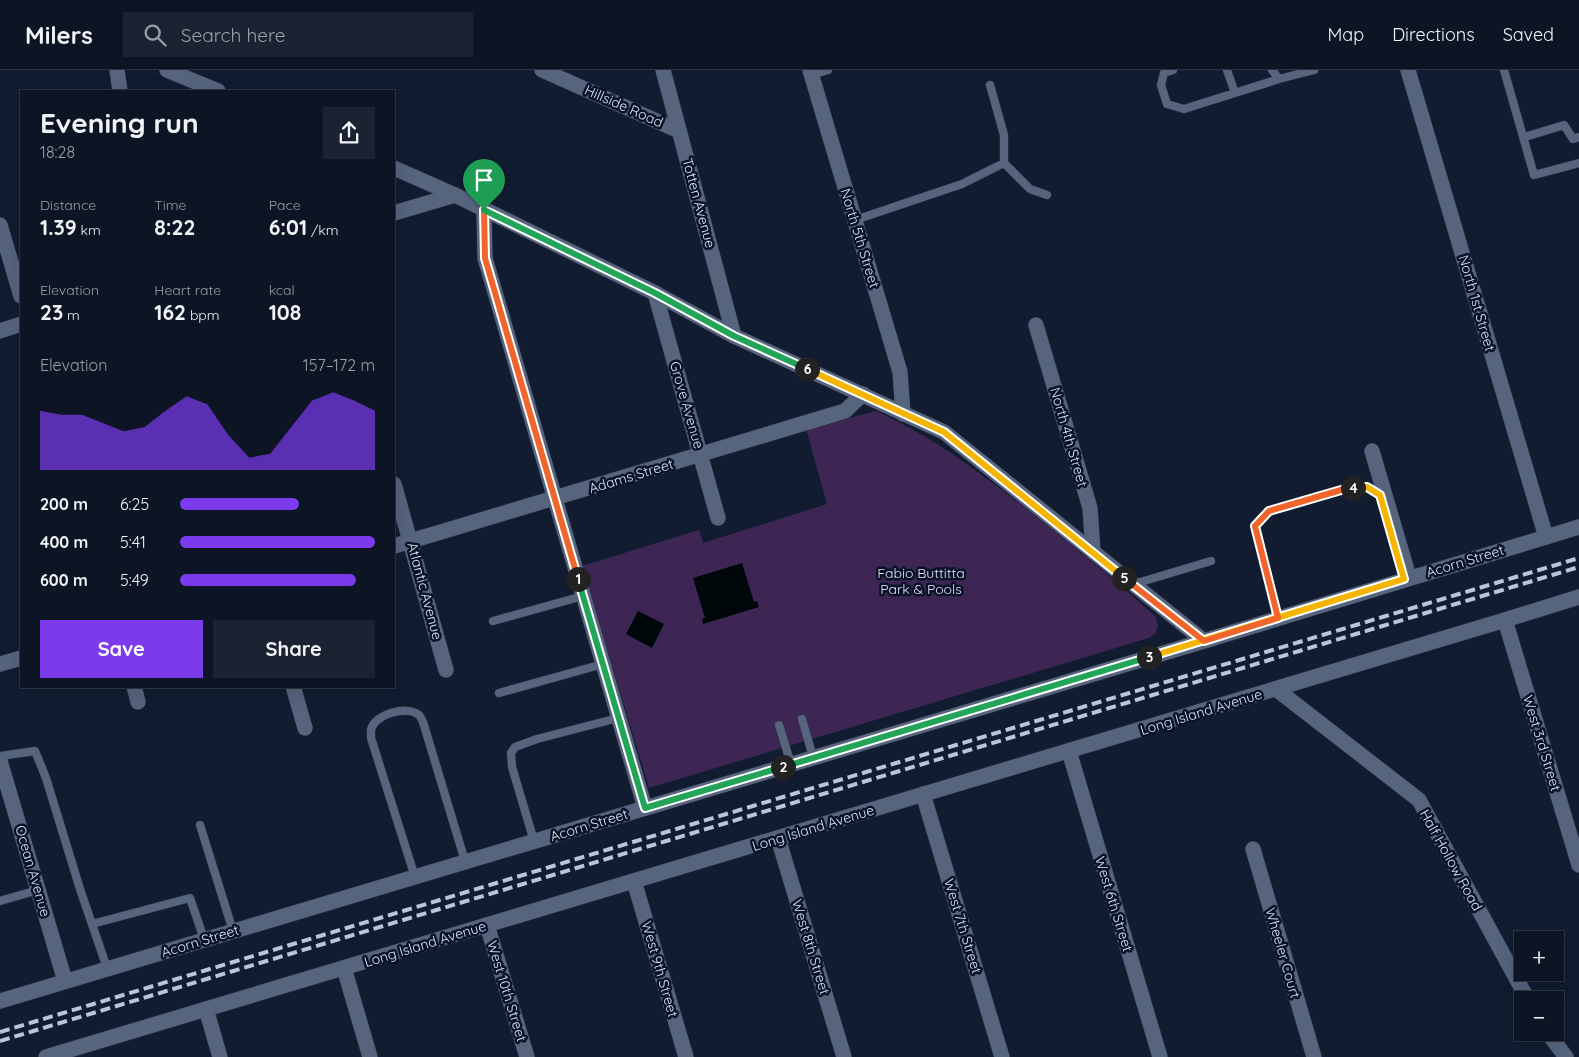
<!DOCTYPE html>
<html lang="en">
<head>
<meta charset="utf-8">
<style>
  body { margin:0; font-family:Quicksand,sans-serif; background:#1b2232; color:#f1f3f6; height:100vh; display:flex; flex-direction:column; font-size:19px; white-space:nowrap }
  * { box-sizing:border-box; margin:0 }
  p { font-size:16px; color:#9a9fa7 }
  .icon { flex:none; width:28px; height:28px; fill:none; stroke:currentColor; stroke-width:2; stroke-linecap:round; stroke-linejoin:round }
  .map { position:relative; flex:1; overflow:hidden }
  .panel { position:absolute; left:20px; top:20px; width:375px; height:598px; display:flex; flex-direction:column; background:#0d1525; border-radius:0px; box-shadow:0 5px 20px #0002,0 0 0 1px #2d3442 }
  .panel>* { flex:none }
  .controls { position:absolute; left:1514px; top:861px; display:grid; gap:10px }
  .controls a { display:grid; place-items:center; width:50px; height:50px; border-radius:0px; background:#0d1525; box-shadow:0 5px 20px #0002,0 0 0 1px #2d3442; font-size:25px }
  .pin { position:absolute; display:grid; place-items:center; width:42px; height:42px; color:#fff; margin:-51px -21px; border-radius:50% 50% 50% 0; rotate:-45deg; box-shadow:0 0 5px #0007 }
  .pin .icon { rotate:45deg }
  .km { position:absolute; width:25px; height:25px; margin:-12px; border-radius:50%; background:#222; color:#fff; font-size:14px; line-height:25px; text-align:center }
  .round { display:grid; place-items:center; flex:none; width:52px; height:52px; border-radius:0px; background:#1b2232 }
  .summary { display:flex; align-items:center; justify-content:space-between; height:85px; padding:0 20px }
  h1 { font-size:28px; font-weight:700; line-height:38px }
  .stats { display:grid; grid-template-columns:repeat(3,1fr); gap:8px; height:85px; padding:5px 20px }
  .stats div { display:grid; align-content:center }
  .stats b { font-size:21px; font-weight:700 }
  .stats small { font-size:14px; font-weight:400 }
  .stats p { font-size:14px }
  .chart { height:140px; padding:10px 20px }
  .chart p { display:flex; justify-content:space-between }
  .chart svg { width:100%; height:90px; margin-top:5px; fill:#7c3aed; opacity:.7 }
  .primary-button { display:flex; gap:10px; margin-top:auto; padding:10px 20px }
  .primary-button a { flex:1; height:58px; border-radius:0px; background:#7c3aed; color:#fff; font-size:20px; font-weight:700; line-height:58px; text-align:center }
  .primary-button a+a { background:#1b2232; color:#f1f3f6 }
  ul { padding:0 20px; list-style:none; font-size:16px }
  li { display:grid; grid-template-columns:80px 60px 1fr; align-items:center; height:38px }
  li i { height:12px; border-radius:6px; background:#7c3aed }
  header { display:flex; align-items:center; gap:30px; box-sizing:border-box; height:70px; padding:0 25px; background:#0d1525; border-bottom:1px solid #2d3442 }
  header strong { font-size:24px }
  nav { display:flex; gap:28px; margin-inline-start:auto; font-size:18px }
  .search { width:350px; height:45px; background:#1b2232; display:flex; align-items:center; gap:12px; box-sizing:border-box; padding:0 18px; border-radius:0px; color:#9a9fa7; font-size:19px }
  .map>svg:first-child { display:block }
</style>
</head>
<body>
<header>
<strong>Milers</strong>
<div class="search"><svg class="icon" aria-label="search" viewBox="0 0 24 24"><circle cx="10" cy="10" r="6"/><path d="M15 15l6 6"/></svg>Search here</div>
<nav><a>Map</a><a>Directions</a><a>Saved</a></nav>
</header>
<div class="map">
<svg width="1579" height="987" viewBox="0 0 1579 987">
  <rect width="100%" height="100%" fill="#111c31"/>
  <!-- green -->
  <path fill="#3d2653" d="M876,341C935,368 978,401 1029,441C1072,475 1114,509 1155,546L1158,555L1156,563L1149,568L649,718L582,496L699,460L703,473L827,434L806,359Z"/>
  <!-- water -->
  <path fill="#00070b" d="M742,493L754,532L757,531L759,537L703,554L702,549L705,548L693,508Z
    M638,541L664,554L652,578L626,564Z"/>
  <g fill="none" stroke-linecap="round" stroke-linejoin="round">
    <defs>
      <path id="lane" d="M1173,0L1164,3L1161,15L1167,34L1184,39L1279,9
        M1227,0L1235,23
        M1272,0L1279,9L1314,0
        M1504,0L1534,105L1579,93
        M812,5L828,0
        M1525,67L1564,55L1573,69L1579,67
        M1004,93L1030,119L1047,125
        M855,150L962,114L1004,93V65L990,15
        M1134,514L1211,491
        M1278,548L1255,456L1269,441L1348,418L1367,417L1380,425L1382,431
        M493,551L583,526
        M499,623L603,594
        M802,649L813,687
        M779,655L791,694
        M0,686L35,681L46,708L80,819L107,898
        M200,755L233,861
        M534,771L512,697L511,683L515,677L537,669L618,648
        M415,807L371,668C371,667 371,660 371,660C374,644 407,635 419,645C420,646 423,652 423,652L465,791
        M0,831L38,820
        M92,854L190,828L204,869"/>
      <path id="street" d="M117,0L120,21
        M542,0L679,61
        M663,0L734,266
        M810,0L900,302L903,344
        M1408,0L1546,467
        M484,140L485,188L645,738
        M394,143L455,125
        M0,155L21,226
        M655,223L718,448
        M1036,255L1090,438L1093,482
        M0,261L21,254
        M1372,381L1409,507
        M394,414L446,600
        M394,476L845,341L863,324
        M1505,550L1579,795
        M0,594L21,588
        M134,616L138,632
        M293,616L305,658
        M1069,681L1160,987
        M0,691L65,911
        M923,724L1002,987
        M778,768L844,987
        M1253,779L1314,987
        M634,811L686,987
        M487,855L527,987
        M344,898L370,987
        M206,939L220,987"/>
      <path id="secondary" d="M167,0L218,21
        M394,98L455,125L655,223L734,266L944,362L1204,571
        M1276,619L1419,730L1528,930
        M0,931L1204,571L1579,457
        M1547,962L1566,987
        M46,987L1505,550L1579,527"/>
    </defs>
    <!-- lane casing -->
    <use href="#lane" stroke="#323749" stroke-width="9"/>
    <!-- street casing -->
    <use href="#street" stroke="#323749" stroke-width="16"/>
    <!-- secondary casing -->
    <use href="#secondary" stroke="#323749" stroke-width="16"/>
    <!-- lane -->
    <use href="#lane" stroke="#56647e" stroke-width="8"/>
    <!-- street -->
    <use href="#street" stroke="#56647e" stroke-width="15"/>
    <!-- secondary -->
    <use href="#secondary" stroke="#56647e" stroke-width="15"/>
    <!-- rail -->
    <path stroke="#bcc5d5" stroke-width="4" stroke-dasharray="10 5" stroke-linecap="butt" d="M0,962L1579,488
      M0,971L1579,497"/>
  </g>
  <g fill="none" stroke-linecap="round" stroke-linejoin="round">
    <defs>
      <path id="split-1" d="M484,140L485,188L578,509"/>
      <path id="split-2" d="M578,509L645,738L783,697"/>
      <path id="split-3" d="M783,697L1149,587"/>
      <path id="split-4" d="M1149,587L1404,509L1380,425L1367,417L1353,418"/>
      <path id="split-5" d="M1124,508L1204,571L1278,548L1255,456L1269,441L1348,418H1353"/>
      <path id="split-6" d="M807,299L944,362L1124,508"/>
      <path id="split-7" d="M484,140L655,223L734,266L807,299"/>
    </defs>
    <!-- split-1 casing -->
    <use href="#split-1" stroke="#fff" stroke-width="10"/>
    <!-- split-2 casing -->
    <use href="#split-2" stroke="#fff" stroke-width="10"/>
    <!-- split-3 casing -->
    <use href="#split-3" stroke="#fff" stroke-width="10"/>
    <!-- split-4 casing -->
    <use href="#split-4" stroke="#fff" stroke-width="10"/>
    <!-- split-5 casing -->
    <use href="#split-5" stroke="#fff" stroke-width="10"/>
    <!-- split-6 casing -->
    <use href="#split-6" stroke="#fff" stroke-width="10"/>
    <!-- split-7 casing -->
    <use href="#split-7" stroke="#fff" stroke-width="10"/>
    <!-- split-1 -->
    <use href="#split-1" stroke="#f0652b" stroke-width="6"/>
    <!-- split-2 -->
    <use href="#split-2" stroke="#22a559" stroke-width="6"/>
    <!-- split-3 -->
    <use href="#split-3" stroke="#22a559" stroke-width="6"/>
    <!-- split-4 -->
    <use href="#split-4" stroke="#f5b400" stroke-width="6"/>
    <!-- split-5 -->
    <use href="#split-5" stroke="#f0652b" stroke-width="6"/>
    <!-- split-6 -->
    <use href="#split-6" stroke="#f5b400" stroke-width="6"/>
    <!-- split-7 -->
    <use href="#split-7" stroke="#22a559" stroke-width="6"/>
  </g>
  <g text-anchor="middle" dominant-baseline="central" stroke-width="5" stroke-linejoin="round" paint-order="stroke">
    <!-- street labels -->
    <g font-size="14" fill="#dee6f6" stroke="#081227">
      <text transform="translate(624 36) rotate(24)">Hillside Road</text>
      <text transform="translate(699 133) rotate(75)">Totten Avenue</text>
      <text transform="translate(860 168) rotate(73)">North 5th Street</text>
      <text transform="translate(1477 233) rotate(74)">North 1st Street</text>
      <text transform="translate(687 335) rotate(74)">Grove Avenue</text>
      <text transform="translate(1069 367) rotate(74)">North 4th Street</text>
      <text transform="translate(631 406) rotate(-17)">Adams Street</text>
      <text transform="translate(1465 491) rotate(-17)">Acorn Street</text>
      <text transform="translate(425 521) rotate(75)">Atlantic Avenue</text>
      <text transform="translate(1201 642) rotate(-17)">Long Island Avenue</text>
      <text transform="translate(1542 673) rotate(73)">West 3rd Street</text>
      <text transform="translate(589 755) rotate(-17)">Acorn Street</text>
      <text transform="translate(813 758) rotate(-17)">Long Island Avenue</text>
      <text transform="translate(1451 790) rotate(61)">Half Hollow Road</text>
      <text transform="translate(33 801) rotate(74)">Ocean Avenue</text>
      <text transform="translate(1114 834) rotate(73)">West 6th Street</text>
      <text transform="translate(963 856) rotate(73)">West 7th Street</text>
      <text transform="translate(200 871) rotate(-17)">Acorn Street</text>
      <text transform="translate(425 874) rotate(-17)">Long Island Avenue</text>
      <text transform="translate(811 877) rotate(73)">West 8th Street</text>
      <text transform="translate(1283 883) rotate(74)">Wheeler Court</text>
      <text transform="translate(660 899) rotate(74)">West 9th Street</text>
      <text transform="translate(507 921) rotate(73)">West 10th Street</text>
    </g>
    <!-- park labels -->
    <g font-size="14" fill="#e7def3" stroke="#081227">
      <text x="921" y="503">Fabio Buttitta<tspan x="921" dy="16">Park &amp; Pools</tspan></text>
    </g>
  </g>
</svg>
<div class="controls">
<a>+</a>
<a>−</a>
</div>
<div class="pin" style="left:484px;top:140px;background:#1e9e55"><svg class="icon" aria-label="arrive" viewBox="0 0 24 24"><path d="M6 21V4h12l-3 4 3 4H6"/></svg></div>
<b class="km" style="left:578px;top:509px">1</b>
<b class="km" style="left:783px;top:697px">2</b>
<b class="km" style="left:1149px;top:587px">3</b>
<b class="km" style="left:1353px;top:418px">4</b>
<b class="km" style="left:1124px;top:508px">5</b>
<b class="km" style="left:807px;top:299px">6</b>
<section class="panel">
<div class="summary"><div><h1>Evening run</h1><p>18:28</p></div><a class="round"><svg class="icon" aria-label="share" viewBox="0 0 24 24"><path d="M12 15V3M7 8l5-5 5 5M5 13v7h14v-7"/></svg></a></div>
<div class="stats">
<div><p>Distance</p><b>1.39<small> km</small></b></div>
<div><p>Time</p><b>8:22</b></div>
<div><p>Pace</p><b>6:01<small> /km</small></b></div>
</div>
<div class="stats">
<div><p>Elevation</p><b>23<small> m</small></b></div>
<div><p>Heart rate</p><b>162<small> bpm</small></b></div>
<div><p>kcal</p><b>108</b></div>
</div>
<div class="chart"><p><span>Elevation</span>157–172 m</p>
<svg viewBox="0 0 160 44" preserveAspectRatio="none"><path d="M0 44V15L10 17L20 17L30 21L40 25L50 23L60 15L70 8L80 12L90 27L100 38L110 36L120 23L130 10L140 6L150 10L160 15V44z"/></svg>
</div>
<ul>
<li><b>200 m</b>6:25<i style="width:61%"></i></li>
<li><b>400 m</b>5:41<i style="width:100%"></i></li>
<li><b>600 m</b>5:49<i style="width:90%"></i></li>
</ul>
<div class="primary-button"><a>Save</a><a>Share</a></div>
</section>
</div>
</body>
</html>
